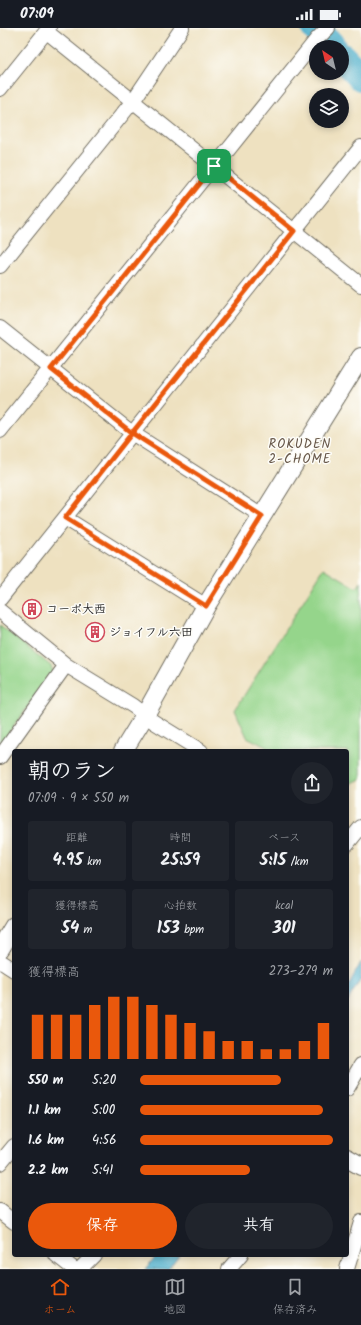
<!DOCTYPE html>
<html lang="ja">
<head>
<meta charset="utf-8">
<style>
  body { margin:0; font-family:Kalam,"Klee One",sans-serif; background:#20242c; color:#f1f3f6; height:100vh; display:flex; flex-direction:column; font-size:15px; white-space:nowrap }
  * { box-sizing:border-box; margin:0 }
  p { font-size:13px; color:#9ea1a6 }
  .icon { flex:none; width:22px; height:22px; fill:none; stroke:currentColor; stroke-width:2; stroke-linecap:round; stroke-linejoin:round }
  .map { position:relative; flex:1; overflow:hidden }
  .panel { position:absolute; left:12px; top:721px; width:337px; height:508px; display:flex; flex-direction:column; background:#171b24; border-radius:4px; box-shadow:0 2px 6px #0003 }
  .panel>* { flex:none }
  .needle { width:26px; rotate:325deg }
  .fabs { position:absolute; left:309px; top:12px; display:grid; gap:8px }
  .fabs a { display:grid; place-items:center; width:40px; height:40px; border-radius:50%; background:#171b24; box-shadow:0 2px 6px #0003; font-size:20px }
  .pin { position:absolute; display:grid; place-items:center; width:34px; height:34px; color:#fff; margin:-17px; border-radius:8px; box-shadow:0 2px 6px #0006 }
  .round { display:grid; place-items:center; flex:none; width:42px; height:42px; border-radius:21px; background:#20242c }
  .overview { display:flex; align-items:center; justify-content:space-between; height:68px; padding:0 16px }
  h1 { font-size:22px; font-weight:700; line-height:30px }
  .figures { display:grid; grid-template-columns:repeat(3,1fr); gap:6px; height:68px; padding:4px 16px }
  .figures div { display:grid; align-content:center; border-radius:4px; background:#20242c; text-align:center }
  .figures b { font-size:17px; font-weight:700 }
  .figures small { font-size:11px; font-weight:400 }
  .figures p { font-size:11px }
  .chart { height:112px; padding:8px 16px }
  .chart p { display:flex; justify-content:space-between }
  .chart svg { width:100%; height:72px; margin-top:4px; stroke:#ea580c; stroke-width:6 }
  .action { display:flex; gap:8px; margin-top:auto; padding:8px 16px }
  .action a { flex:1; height:46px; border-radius:24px; background:#ea580c; color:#fff; font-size:16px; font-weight:700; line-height:46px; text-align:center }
  .action a+a { background:#20242c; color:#f1f3f6 }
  ul { padding:0 16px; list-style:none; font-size:13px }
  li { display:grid; grid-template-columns:64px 48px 1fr; align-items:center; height:30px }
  li i { height:10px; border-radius:5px; background:#ea580c }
  .status { display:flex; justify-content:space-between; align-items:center; height:28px; padding:0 20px; background:#171b24; direction:ltr }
  .status svg { height:11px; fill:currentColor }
  .menu { display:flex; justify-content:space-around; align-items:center; height:56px; border-top:1px solid #363941; background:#171b24; font-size:11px; color:#9ea1a6 }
  .menu a { display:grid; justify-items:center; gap:2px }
  .menu .active { color:#ea580c }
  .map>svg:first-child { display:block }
</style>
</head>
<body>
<div class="status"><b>07:09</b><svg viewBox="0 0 49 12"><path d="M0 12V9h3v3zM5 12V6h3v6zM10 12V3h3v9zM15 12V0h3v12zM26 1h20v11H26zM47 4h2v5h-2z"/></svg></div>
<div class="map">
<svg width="361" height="1241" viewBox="0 0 361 1241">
  <rect width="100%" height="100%" fill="#fdfcf7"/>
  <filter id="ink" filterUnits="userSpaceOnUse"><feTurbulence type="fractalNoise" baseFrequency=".025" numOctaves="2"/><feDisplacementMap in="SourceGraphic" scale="8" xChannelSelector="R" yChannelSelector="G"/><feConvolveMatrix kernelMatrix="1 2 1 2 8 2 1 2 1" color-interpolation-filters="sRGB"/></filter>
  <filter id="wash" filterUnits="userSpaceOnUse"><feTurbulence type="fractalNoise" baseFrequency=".012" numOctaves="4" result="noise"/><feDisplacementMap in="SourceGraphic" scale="16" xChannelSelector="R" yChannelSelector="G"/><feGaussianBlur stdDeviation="0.9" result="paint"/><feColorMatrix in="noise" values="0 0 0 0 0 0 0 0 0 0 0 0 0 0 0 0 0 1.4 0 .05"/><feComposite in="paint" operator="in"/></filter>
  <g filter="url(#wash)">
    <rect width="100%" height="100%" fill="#eee1c0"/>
    <!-- green -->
    <path fill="#95d58b" stroke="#60805b" d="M324,540L357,560L361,554V751L347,757V723H274L247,709L235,682Z
      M0,597L51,638L53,644L0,717Z"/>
    <!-- water -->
    <path fill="#4caecb" stroke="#3c6c7b" d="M361,934V951L347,974V960Z
      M157,1227H179L168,1241H145Z"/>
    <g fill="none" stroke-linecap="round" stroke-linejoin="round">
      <!-- river -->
      <path stroke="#4caecb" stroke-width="28" d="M315,0L333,19
        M342,29L361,49"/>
    </g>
  </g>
  <g filter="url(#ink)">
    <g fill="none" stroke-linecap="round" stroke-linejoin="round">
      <defs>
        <path id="minor" d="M47,4L361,257
          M0,61L49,0
          M0,238L133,73L182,0
          M0,300L132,405L262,488
          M0,403L207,146L220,132L317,11L328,0
          M65,490L206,578
          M0,571L361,119
          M0,583L66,637L133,678L154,694L201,723
          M0,729L66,637
          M347,816L361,799
          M0,933L14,942
          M347,1061L361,1037
          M0,1135L14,1118
          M0,1183L14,1194
          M56,1227L74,1241
          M80,1241L94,1227
          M229,1241L241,1227
          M347,1241L361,1194"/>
        <path id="tertiary" d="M123,723L145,687L206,578L361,329
          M0,921L14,898
          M347,1130L361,1138"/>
      </defs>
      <!-- minor casing -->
      <use href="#minor" stroke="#6f6b5f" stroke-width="16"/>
      <!-- tertiary casing -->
      <use href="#tertiary" stroke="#6f6b5f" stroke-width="20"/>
      <!-- minor -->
      <use href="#minor" stroke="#fff" stroke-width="14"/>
      <!-- tertiary -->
      <use href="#tertiary" stroke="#fff" stroke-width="18"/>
    </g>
  </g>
  <g fill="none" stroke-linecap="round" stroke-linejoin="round" filter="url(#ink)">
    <defs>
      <path id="route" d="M214,138L51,341L132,405L65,490L206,578L262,488L132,405L294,203L214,138"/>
    </defs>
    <!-- route casing -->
    <use href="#route" stroke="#fff" stroke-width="8"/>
    <!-- route -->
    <use href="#route" stroke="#ea580c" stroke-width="5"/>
  </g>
  <!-- icons -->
  <defs>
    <symbol id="building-ring" viewBox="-11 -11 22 22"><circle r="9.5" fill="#fdfcf7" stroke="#d1495b" stroke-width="1.5"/><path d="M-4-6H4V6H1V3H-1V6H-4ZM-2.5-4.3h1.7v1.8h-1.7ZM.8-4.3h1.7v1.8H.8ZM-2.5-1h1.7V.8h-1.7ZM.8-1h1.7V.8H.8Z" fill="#d1495b"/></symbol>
  </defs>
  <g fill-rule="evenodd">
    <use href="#building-ring" x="21" y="570" width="22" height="22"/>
    <use href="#building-ring" x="84" y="593" width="22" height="22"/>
  </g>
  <g text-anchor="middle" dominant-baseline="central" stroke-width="3" stroke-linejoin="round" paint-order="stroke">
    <!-- poi labels -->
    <g font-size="12" font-weight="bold" fill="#2b2b2b" stroke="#fdfcf7" text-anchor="start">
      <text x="46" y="581">コーポ大西</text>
      <text x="109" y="604">ジョイフル六田</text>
    </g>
    <!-- neighbourhood labels -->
    <g font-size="13" letter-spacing="1" fill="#68584a" stroke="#fdfcf7">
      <text x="300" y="416">ROKUDEN<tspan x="300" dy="15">2-CHOME</tspan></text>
    </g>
  </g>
</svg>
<div class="fabs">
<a><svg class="needle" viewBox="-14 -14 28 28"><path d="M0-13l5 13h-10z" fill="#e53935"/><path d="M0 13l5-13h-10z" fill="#9ea1a6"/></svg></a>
<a><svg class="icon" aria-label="layers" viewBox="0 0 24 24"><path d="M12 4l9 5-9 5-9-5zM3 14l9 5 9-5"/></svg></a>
</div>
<div class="pin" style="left:214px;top:138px;background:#1e9e55"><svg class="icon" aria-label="arrive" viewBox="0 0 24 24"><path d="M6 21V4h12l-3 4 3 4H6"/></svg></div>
<section class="panel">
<div class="overview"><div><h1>朝のラン</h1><p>07:09 · 9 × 550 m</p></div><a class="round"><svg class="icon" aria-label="share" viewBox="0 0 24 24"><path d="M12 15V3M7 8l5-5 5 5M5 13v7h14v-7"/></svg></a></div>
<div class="figures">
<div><p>距離</p><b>4.95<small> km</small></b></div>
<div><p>時間</p><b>25:59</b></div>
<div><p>ペース</p><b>5:15<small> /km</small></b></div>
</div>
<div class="figures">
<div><p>獲得標高</p><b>54<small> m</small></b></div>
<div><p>心拍数</p><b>153<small> bpm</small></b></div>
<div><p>kcal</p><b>301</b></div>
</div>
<div class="chart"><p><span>獲得標高</span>273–279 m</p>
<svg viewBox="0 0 160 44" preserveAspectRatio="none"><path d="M5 44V17M15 44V17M25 44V17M35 44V11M45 44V6M55 44V6M65 44V11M75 44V17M85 44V22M95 44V27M105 44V33M115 44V33M125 44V38M135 44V38M145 44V33M155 44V22"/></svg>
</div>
<ul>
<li><b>550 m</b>5:20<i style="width:73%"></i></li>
<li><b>1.1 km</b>5:00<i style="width:95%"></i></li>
<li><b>1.6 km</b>4:56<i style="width:100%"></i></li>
<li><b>2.2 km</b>5:41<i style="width:57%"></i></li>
</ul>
<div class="action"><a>保存</a><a>共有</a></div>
</section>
</div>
<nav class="menu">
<a class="active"><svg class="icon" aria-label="home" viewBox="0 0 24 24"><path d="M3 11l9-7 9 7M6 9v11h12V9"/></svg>ホーム</a>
<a><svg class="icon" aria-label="map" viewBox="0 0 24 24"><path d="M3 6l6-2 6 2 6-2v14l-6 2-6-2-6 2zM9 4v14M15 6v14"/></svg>地図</a>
<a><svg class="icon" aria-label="saved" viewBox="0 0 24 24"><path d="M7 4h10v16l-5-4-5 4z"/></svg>保存済み</a>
</nav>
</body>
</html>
